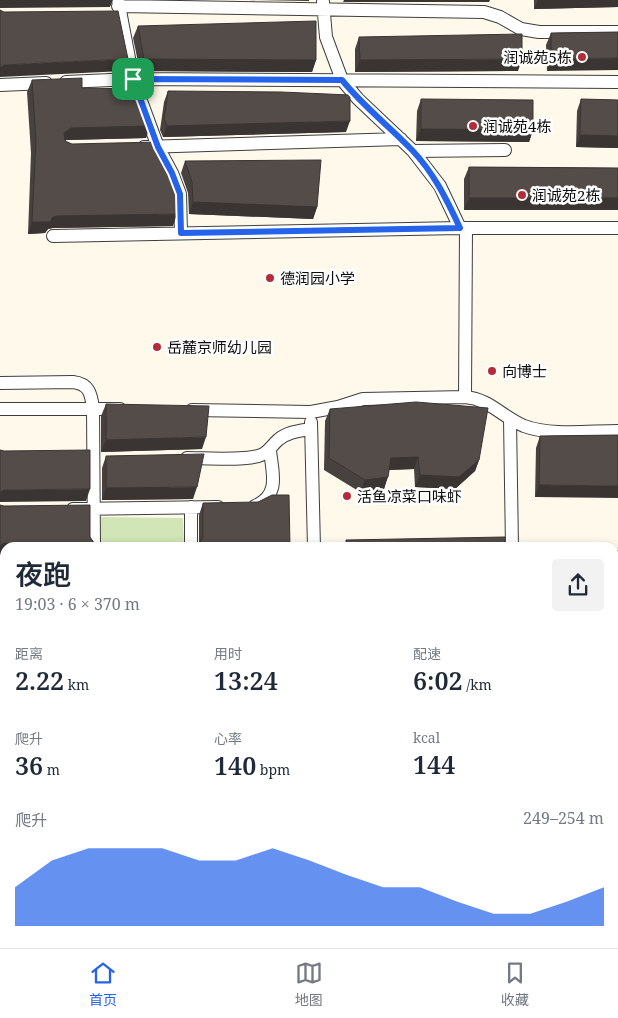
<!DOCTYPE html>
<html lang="zh">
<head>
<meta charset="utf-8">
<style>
  body { margin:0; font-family:"Noto Serif","Noto Sans SC",serif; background:#f2f2f3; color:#1f2937; height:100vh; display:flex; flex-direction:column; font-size:19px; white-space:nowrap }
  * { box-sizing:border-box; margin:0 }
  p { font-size:16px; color:#747a83 }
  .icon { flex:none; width:28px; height:28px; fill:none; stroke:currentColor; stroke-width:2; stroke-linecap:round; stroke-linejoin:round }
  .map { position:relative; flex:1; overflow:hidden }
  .drawer { position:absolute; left:0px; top:542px; width:619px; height:406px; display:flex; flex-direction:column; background:#fff; border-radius:15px 15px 0 0; box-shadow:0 2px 8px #0003 }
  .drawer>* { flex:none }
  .pin { position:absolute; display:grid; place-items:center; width:42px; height:42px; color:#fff; margin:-21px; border-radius:10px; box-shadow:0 2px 8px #0006 }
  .round { display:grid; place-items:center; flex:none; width:52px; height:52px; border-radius:5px; background:#f2f2f3 }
  .summary { display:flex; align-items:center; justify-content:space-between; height:85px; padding:0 15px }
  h1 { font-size:28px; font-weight:600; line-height:38px }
  .metrics { display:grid; grid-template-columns:repeat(3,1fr); gap:8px; height:85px; padding:5px 15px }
  .metrics div { display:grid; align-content:center }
  .metrics b { font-size:25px; font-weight:600 }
  .metrics small { font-size:14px; font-weight:400 }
  .metrics p { font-size:14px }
  .chart { height:140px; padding:10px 15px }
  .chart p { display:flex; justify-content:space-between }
  .chart svg { width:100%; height:90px; margin-top:5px; fill:#2563eb; opacity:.7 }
  .tab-bar { display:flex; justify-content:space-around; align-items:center; height:70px; border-top:1px solid #e0e1e3; background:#fff; font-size:14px; color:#747a83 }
  .tab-bar a { display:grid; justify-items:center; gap:2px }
  .tab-bar .active { color:#2563eb }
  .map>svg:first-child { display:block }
</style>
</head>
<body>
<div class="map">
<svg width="618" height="948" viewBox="0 0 618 948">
  <rect width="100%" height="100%" fill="#fef9eb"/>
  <!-- green -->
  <path fill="#d1e5b7" d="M101,517L183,518L184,547H100Z"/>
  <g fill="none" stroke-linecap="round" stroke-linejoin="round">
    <defs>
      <path id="minor" d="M118,0L133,79L158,147L172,173L180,194L181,233
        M323,2L326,37L342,80L358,99L413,151L440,186L460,228
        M118,6L484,12L500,17L521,29L539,32H618
        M66,82L133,79L618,82
        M0,85L46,83
        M144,147L401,139
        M413,151L505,150
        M53,236L460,228H618
        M0,383L73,382C89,384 91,393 93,408L94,548
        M465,397L466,228
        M0,409H120
        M192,410L311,412L338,407L363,399L465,397C490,399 502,417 524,426C551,436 589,431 618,431
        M510,419L512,548
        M311,422L314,548
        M187,458C204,458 247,461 261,455C269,452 272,445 278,440C287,432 299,431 311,429
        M255,506C281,495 272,472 270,450
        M191,507V548
        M73,509L218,507
        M0,613H5
        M614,762H618
        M99,944V948"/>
      <path id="secondary" d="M614,885L618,884
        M0,891H5
        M614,911H618
        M0,916H5"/>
    </defs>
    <!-- minor casing -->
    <use href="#minor" stroke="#3e3e3e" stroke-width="14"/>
    <!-- secondary casing -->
    <use href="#secondary" stroke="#2d2d2d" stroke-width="19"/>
    <!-- minor -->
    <use href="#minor" stroke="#fff" stroke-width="12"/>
    <!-- secondary -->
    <use href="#secondary" stroke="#faeeaa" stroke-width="18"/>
  </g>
  <!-- wall -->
  <path fill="#47413f" d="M534,0H618V7L534,9Z
    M138,26L316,60L312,72L140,71L133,38Z
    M618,32L547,71L546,45L551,33Z
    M359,37L518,71L355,72V49Z
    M32,80L82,88L150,126L146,138L66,140L65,141L173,226L53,228L48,229L45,233L28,234L31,153L27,92Z
    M168,91L346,132L163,137L160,130L164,102Z
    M421,99L533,130L529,142L416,141L417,111Z
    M581,99L618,100V148L576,147L577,111Z
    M185,161L317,207L313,219L189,214L188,193L181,173Z
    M469,167L618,168V210H464V179Z
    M106,404L202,449L101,452V416Z
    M330,409L479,460L475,471L455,489L415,487L414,469L389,470L384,489L360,492L324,470L325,421Z
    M618,435L535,497L536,448L540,436Z
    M106,456L193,499L102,500V468Z
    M203,503L290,548H194L195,544L199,543V515Z
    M0,505L90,537L94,543L98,548H5V555H0Z"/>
  <!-- shaded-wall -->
  <path fill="#3a3533" d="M0,0H113L110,7L0,8Z
    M248,0H309V1Z
    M344,0H490L489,2H343Z
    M538,0H618V7L534,9Z
    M618,58V70L547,71L551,59Z
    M128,59L123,71L0,77V67L4,65Z
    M144,59L316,60L312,72L140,71Z
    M522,59L518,71L355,72L360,60Z
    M350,121L346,132L163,137L167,126Z
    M150,126L146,138L66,140L60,145L64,133L71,128Z
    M421,129L533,130L529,142L416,141Z
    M580,135L618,136V148L576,147Z
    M469,198H618V210H464Z
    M193,202L317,207L313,219L189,214Z
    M177,214L173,226L53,228L48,229L45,233L28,234L32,222L57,216Z
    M206,437L202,449L101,452L106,440Z
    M418,457L414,469L386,470L391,458Z
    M479,460L475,471L455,489L415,487L420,475Z
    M388,477L384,489L360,492L365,480Z
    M539,485L618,486V498L535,497Z
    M197,487L193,499L102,500L106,488Z
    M90,489L86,501L0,502V492L4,490Z
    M4,543L13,544L12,548H5V555H0V546Z
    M5,593V606L0,605V594Z
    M614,602H618V614H614Z
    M614,738H618V750H614Z
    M5,746V758H0V749Z
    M1,797H5V809H0V798Z
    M614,822H618V836H614Z
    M0,839H5V851H0Z"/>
  <!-- building -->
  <path fill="#534c49" stroke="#3a3533" d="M0,10L4,12L118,11L128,59L4,65L0,67Z
    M316,21V60L144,59L138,26Z
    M618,32V58L551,59V33Z
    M522,34V59L360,60L359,37Z
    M82,78V88L137,89L150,126L71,128L64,133L65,141L72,144L157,142L169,164L176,184L177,214L57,216L53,217L50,222H32L36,141L32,80Z
    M168,91L281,92L350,95V121L167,126L164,119Z
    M421,99L533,100V130L421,129Z
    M581,99L618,100V136L580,135Z
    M321,160L317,207L193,202L192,182L185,161Z
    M469,167L618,168V198H469Z
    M416,402L488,408L479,460L459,477L420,475L418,457L391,458L388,477L365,480L329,458L330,409Z
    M106,404L209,406L206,437L106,440Z
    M618,435V486L539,485L540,436Z
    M0,450L4,451L90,450V489L4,490L0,492Z
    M204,454L197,487L106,488V456Z
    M272,495H289L290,548H195V544L200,543L203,537V503L258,502Z
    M0,505L4,506L90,505V537L94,543L98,544V548H16L13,544L4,543L0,546Z
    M505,537L504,548H346V540Z
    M614,551H618V602H614Z
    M0,557L5,559V593L0,594Z
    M614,674H618V738H614Z
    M0,708L5,709V746L0,749Z
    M0,760L5,762V797H1L0,798Z
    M614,781H618V822H614Z
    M0,811H5V839H0Z"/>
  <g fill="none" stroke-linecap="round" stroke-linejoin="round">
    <defs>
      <path id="route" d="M133,79L342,80C363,106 389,126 412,150C434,173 447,200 460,228L181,233L180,194L172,173L158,147Z"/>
    </defs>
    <!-- route casing -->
    <use href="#route" stroke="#fff" stroke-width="10"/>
    <!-- route -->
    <use href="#route" stroke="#2563eb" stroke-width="6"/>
  </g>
  <!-- markers -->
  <g fill="#b22d39" stroke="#fff" stroke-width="2">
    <circle cx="582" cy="57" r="5"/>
    <circle cx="473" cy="126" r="5"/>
    <circle cx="522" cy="195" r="5"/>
    <circle cx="270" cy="278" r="5"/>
    <circle cx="157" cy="347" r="5"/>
    <circle cx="492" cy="371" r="5"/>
    <circle cx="347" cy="496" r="5"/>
  </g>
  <g text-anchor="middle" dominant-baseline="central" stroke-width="5" stroke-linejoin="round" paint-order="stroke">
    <!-- poi labels -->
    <g font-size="15" fill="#0b0b0b" stroke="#fff" text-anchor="start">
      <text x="572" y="57" text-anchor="end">润诚苑5栋</text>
      <text x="483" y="126">润诚苑4栋</text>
      <text x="532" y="195">润诚苑2栋</text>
      <text x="280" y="278">德润园小学</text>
      <text x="167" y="347">岳麓京师幼儿园</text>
      <text x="502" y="371">向博士</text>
      <text x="357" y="496">活鱼凉菜口味虾</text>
    </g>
  </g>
</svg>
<div class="pin" style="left:133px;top:79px;background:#1e9e55"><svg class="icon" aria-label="arrive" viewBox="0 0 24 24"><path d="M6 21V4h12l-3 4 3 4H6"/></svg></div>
<section class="drawer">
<div class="summary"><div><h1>夜跑</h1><p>19:03 · 6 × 370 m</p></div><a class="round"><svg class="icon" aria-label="share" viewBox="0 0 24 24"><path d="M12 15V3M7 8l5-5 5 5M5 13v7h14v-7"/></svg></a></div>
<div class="metrics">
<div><p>距离</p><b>2.22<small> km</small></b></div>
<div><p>用时</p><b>13:24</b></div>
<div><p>配速</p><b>6:02<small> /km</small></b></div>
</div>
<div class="metrics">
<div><p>爬升</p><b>36<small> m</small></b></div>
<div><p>心率</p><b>140<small> bpm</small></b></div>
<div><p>kcal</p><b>144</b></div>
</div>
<div class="chart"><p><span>爬升</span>249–254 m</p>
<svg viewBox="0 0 160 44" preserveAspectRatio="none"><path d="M0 44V25L10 12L20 6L30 6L40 6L50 12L60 12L70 6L80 12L90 19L100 25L110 25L120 32L130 38L140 38L150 32L160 25V44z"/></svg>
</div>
</section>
</div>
<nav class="tab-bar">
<a class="active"><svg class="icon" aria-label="home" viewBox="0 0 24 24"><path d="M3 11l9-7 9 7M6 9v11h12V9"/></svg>首页</a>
<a><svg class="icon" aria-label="map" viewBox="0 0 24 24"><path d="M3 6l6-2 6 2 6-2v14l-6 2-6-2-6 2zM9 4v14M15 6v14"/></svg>地图</a>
<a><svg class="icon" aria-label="saved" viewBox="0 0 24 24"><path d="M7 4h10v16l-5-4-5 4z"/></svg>收藏</a>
</nav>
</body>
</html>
